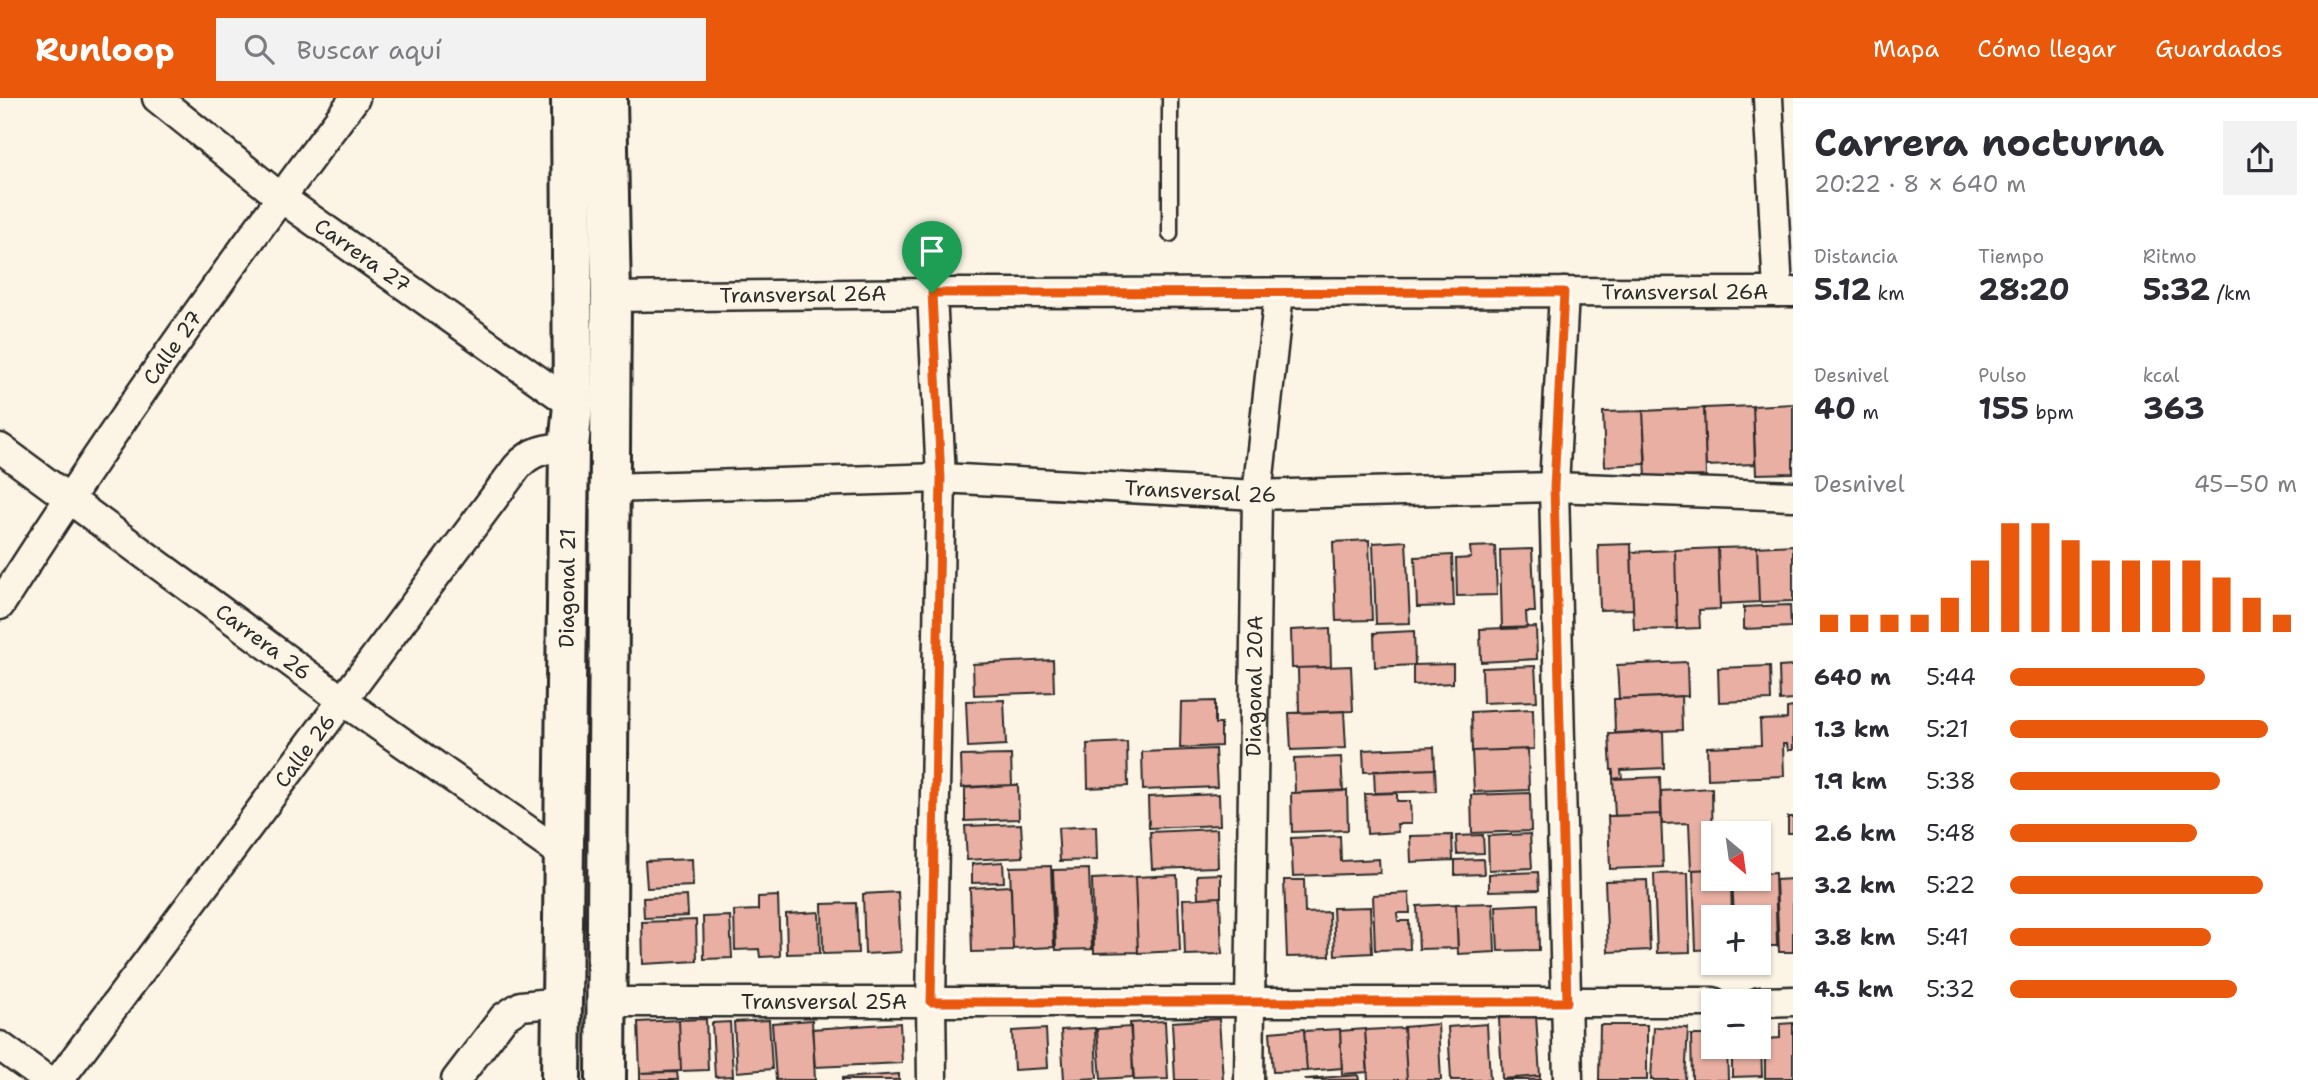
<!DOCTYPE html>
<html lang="es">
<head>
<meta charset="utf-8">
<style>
  body { margin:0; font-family:"Shantell Sans",sans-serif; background:#f2f2f3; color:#2b2b33; height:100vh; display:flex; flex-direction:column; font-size:26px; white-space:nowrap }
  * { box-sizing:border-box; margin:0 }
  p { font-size:23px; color:#7c7c81 }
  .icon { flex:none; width:38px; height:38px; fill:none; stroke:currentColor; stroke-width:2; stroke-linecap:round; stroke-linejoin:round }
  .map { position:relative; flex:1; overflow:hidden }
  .panel { display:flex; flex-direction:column; background:#fff; width:525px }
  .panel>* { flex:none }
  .needle { width:46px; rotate:151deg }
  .controls { position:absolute; left:1701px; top:723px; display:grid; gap:14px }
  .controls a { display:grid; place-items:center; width:70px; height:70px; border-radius:0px; background:#fff; box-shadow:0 2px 5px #0004; font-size:35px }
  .pin { position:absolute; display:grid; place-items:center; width:60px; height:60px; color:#fff; margin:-72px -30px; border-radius:50% 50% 50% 0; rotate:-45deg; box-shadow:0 0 7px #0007 }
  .pin .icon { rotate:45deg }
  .round { display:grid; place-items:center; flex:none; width:74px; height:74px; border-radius:0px; background:#f2f2f3 }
  .overview { display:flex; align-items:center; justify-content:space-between; height:119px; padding:0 21px }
  h1 { font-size:38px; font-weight:700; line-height:52px }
  .figures { display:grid; grid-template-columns:repeat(3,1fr); gap:10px; height:119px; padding:7px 21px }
  .figures div { display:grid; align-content:center }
  .figures b { font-size:30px; font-weight:700 }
  .figures small { font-size:19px; font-weight:400 }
  .figures p { font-size:19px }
  .chart { height:196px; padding:14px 21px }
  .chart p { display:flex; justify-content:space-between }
  .chart svg { width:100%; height:126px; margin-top:7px; stroke:#ea580c; stroke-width:6 }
  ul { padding:0 21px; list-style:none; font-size:23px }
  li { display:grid; grid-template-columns:112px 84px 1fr; align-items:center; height:52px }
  li i { height:18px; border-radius:9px; background:#ea580c }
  header { display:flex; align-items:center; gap:42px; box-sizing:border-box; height:98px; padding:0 35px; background:#ea580c; color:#fff }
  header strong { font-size:33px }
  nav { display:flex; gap:38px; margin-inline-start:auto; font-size:24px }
  .search { width:490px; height:63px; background:#f2f2f3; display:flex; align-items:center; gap:18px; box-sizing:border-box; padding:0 24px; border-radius:0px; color:#7c7c81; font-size:26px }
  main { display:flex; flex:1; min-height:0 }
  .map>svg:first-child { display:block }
</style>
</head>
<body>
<header>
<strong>Runloop</strong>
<div class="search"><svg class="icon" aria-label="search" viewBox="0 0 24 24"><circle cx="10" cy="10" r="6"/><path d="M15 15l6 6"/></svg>Buscar aquí</div>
<nav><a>Mapa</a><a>Cómo llegar</a><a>Guardados</a></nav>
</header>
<main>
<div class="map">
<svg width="1793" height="982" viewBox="0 0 1793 982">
  <rect width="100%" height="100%" fill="#fcf5e5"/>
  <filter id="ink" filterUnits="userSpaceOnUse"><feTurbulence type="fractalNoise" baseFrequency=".0143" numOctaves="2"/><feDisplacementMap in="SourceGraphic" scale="14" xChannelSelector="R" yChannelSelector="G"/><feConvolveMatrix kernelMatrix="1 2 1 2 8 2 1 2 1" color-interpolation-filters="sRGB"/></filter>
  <g filter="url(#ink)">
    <!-- building -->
    <path fill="#e8afa2" stroke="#2b2b2b" stroke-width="2" d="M1793,306V375L1756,376L1753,308Z
      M1753,308L1755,366L1706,368L1704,310Z
      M1704,310L1706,378L1646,380L1643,313Z
      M1643,313L1646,366L1605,368L1603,314Z
      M1369,442L1372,522L1336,523L1333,444Z
      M1406,443L1410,525L1376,526L1373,445Z
      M1631,446L1633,511L1600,512L1598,447Z
      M1793,447V503L1759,504L1757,449Z
      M1495,448L1497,497L1457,498L1456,461L1471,460L1470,449Z
      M1757,449L1759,504L1720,506L1718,450Z
      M1718,450L1720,511L1699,512L1700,530L1677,531L1675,452Z
      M1532,451L1535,514H1526L1527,530L1502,531L1500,452Z
      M1675,452L1677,531L1634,532L1631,454Z
      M1452,457L1454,508L1417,509L1415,459Z
      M1790,507L1791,529L1744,531V509Z
      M1536,529L1537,561L1481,564L1480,531Z
      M1330,530L1331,569L1292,570L1291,532Z
      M1414,533L1415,567L1375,569L1374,535Z
      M1053,562L1054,594L974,597L973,566Z
      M1687,564L1688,598L1619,601L1617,567Z
      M1453,566V585L1413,587V567Z
      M1351,568L1353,613L1299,615L1298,570Z
      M1535,568L1537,603L1483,605L1482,570Z
      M1770,568L1771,602L1719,604L1718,570Z
      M1793,568V602L1780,603L1779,569Z
      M1681,598L1682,632L1615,635L1614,601Z
      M1004,602L1006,647L968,649L966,603Z
      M1215,603V626H1221V648L1180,650L1181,604Z
      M1793,609V652H1788L1787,646H1783L1784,678L1708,681L1707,649L1761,647L1760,622L1787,621V610Z
      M1533,611L1534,651L1472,653L1471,614Z
      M1344,613L1346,650L1291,652L1289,615Z
      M1663,633L1664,670L1621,672L1622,680L1613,681V672H1611L1609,636Z
      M1127,644L1128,688L1088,690L1087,646Z
      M1434,649L1435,671L1364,674L1363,652Z
      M1215,651L1217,689L1143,692L1142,654Z
      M1528,651L1529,692L1474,694L1472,653Z
      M1011,657L1012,687L962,690L961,658Z
      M1341,659L1343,693L1295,695L1294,661Z
      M1435,671L1436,693L1375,695L1374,673Z
      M1660,679L1661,716L1615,718L1613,681Z
      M1012,687H1018L1019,721L965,723V689Z
      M1712,690L1713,771L1691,772L1689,725L1662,726L1661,693Z
      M1347,692L1348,732L1292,734L1291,695Z
      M1397,695V703H1410L1411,726H1397L1398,734L1367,736L1365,696Z
      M1530,695L1531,733L1472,735L1471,697Z
      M1219,696L1220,727L1149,730L1148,699Z
      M1661,716L1663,769L1610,771L1608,718Z
      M1788,719H1793V735H1788Z
      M1021,726L1023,759L967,762L965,728Z
      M1096,728L1097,762L1060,763L1058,730Z
      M1217,731L1218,769L1152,771L1150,734Z
      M1530,736L1532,770L1489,772L1488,738Z
      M1452,737L1453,762L1411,764L1410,738Z
      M1483,737L1484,755L1457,756L1456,738Z
      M1340,738L1341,763L1379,761L1380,775L1293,778L1291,740Z
      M692,761L693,788L647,790L645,763Z
      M1483,761L1484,776L1455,777V762Z
      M1003,764L1004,784L972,785V766Z
      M1051,768L1054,849L1013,851L1010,769Z
      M1089,771L1092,851L1056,852L1053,772Z
      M1713,771V780H1731L1732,819H1713V851L1696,852L1693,772Z
      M1538,774L1539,792L1489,793V776Z
      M1688,775L1690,854L1657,855L1654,776Z
      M1775,775L1777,848H1759V819H1734L1732,780H1759V776Z
      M1221,776V799L1198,800L1197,777Z
      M1177,777L1180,853L1138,855L1135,779Z
      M1135,779L1138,854L1094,855L1092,781Z
      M1793,781V854H1779L1776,782Z
      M1284,782H1304L1305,815L1329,814L1330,858L1287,859Z
      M1647,782L1650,852L1608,854L1605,783Z
      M1011,788L1013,853L972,854L970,790Z
      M898,794L901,854L865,856L863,796Z
      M1409,795L1410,815H1397L1398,823H1409L1410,851L1375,852L1373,797Z
      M687,798L688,818L644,820L643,800Z
      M778,798L780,858L760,859L759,851L735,852L734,813L758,812V799Z
      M1220,799L1222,856L1185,857L1183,801Z
      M856,805L858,855L823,856L822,806Z
      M1493,805L1495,854L1458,856L1456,806Z
      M1456,806L1458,850L1419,851L1417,808Z
      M1538,806L1539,852L1498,853L1496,808Z
      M1370,809L1372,855L1335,857L1333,810Z
      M819,814L820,855L787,856L786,816Z
      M730,818L732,860L704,861L703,819Z
      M696,822L697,863L643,866L642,824Z
      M1536,918L1540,978L1502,981L1499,920Z
      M706,921L708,972L681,973L679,922Z
      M1219,921L1223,982H1175L1172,924Z
      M679,922L681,973L640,975L638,924Z
      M769,922L772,971L737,974L734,924Z
      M812,922L815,982H776L772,925Z
      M1165,923L1168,981L1134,982L1130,925Z
      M730,924L733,978L715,979L712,925Z
      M900,925L902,965L815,969L812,931Z
      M1793,925V980H1765V941L1780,940V926Z
      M1438,926L1441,982H1407L1404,929Z
      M1487,926L1490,982H1451L1448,929Z
      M1600,927H1647V982H1599Z
      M1131,929L1133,979L1101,981L1097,931Z
      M1654,929L1688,930L1685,982H1651Z
      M1095,930L1097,980L1064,982L1061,932Z
      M1404,930L1407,982H1368L1365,932Z
      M1046,931L1048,970L1014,972L1012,933Z
      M1304,931L1307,973L1273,974L1270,934Z
      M1340,931L1342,970L1307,973L1304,933Z
      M1365,931L1368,974L1342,976L1340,933Z
      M1691,937H1713V948H1727L1728,982H1692Z
      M1759,944H1761L1762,978L1732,979V948H1759Z
      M677,974L678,982H640V975Z
      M899,976V982H842V980Z
      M1358,977L1359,982H1306L1305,981Z
      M1540,978V982H1505V981Z"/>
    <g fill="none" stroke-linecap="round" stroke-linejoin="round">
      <defs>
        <path id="service" d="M1170,136V0"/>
        <g id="minor">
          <path id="s1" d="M157,0L280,99L573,307"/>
          <path d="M1768,0L1778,194"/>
          <path d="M1564,194L1554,389L1568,982"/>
          <path d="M932,195L941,380L931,904L932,982"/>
          <path id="s2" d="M611,199L932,195L1793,194"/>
          <path id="s3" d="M0,350L342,602L563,757"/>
          <path id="s4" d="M609,390L941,380L1257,397L1554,389L1793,398"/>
          <path id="s5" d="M0,507C110,333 231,165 355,0"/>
          <path id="s6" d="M605,904H1713"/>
          <path d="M1759,904L1793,903"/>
          <path d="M0,948L47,982"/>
          <path id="s7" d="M59,982L517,369C532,352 547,350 569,349"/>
          <path d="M456,982L504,919L521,908L561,904"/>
          <path id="s8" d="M1249,982L1257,397L1279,195"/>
        </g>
        <g id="trunk">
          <path id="s9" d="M561,982L569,349L573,307L571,0"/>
          <path d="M606,982L611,199L607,0"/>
        </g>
      </defs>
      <!-- service casing -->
      <use href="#service" stroke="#2b2b2b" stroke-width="19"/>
      <!-- minor casing -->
      <use href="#minor" stroke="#2b2b2b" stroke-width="33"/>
      <!-- trunk casing -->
      <use href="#trunk" stroke="#2b2b2b" stroke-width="44"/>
      <!-- service -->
      <use href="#service" stroke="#fcf5e5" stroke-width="14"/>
      <!-- minor -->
      <use href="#minor" stroke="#fcf5e5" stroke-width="28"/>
      <!-- trunk -->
      <use href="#trunk" stroke="#fcf5e5" stroke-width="38"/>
    </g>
  </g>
  <g fill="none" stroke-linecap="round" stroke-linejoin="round" filter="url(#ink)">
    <defs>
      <path id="route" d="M1564,194L1554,389L1567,904H931L941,380L932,195Z"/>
    </defs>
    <!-- route casing -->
    <use href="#route" stroke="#fff" stroke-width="14"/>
    <!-- route -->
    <use href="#route" stroke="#ea580c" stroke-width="9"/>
  </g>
  <g text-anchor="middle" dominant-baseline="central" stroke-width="5" stroke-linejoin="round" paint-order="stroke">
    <!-- street labels -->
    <g font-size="21" fill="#2b2b2b" stroke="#fcf5e5">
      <text stroke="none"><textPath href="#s1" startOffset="259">Carrera 27</textPath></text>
      <text stroke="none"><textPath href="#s2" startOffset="1074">Transversal 26A</textPath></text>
      <text stroke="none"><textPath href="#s2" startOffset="192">Transversal 26A</textPath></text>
      <text stroke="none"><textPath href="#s5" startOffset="310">Calle 27</textPath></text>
      <text stroke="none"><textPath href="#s4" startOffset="592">Transversal 26</textPath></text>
      <text stroke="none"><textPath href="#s9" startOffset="492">Diagonal 21</textPath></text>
      <text stroke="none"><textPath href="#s3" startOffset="327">Carrera 26</textPath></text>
      <text stroke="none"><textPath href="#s8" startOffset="394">Diagonal 20A</textPath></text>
      <text stroke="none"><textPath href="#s7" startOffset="411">Calle 26</textPath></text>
      <text stroke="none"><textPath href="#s6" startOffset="219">Transversal 25A</textPath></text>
    </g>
  </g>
</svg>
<div class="controls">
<a><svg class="needle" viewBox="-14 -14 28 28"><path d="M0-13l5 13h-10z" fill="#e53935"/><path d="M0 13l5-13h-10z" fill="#7c7c81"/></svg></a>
<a>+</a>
<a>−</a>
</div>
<div class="pin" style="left:932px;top:195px;background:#1e9e55"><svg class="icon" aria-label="arrive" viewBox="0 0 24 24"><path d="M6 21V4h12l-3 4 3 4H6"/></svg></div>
</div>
<section class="panel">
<div class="overview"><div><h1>Carrera nocturna</h1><p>20:22 · 8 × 640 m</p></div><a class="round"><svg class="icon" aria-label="share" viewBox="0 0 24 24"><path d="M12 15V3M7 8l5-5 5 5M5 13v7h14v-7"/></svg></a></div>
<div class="figures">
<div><p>Distancia</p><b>5.12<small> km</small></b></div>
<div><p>Tiempo</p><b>28:20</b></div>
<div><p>Ritmo</p><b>5:32<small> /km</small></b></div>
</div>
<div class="figures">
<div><p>Desnivel</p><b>40<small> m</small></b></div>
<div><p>Pulso</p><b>155<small> bpm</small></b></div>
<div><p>kcal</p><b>363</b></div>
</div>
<div class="chart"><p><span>Desnivel</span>45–50 m</p>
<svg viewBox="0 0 160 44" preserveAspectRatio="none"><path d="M5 44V38M15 44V38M25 44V38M35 44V38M45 44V32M55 44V19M65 44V6M75 44V6M85 44V12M95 44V19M105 44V19M115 44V19M125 44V19M135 44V25M145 44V32M155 44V38"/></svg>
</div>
<ul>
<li><b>640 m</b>5:44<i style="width:68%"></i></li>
<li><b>1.3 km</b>5:21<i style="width:90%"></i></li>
<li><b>1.9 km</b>5:38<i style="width:73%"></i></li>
<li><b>2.6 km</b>5:48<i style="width:65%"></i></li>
<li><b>3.2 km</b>5:22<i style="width:88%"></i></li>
<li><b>3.8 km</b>5:41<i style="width:70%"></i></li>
<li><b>4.5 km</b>5:32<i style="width:79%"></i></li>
</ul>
</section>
</main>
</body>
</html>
